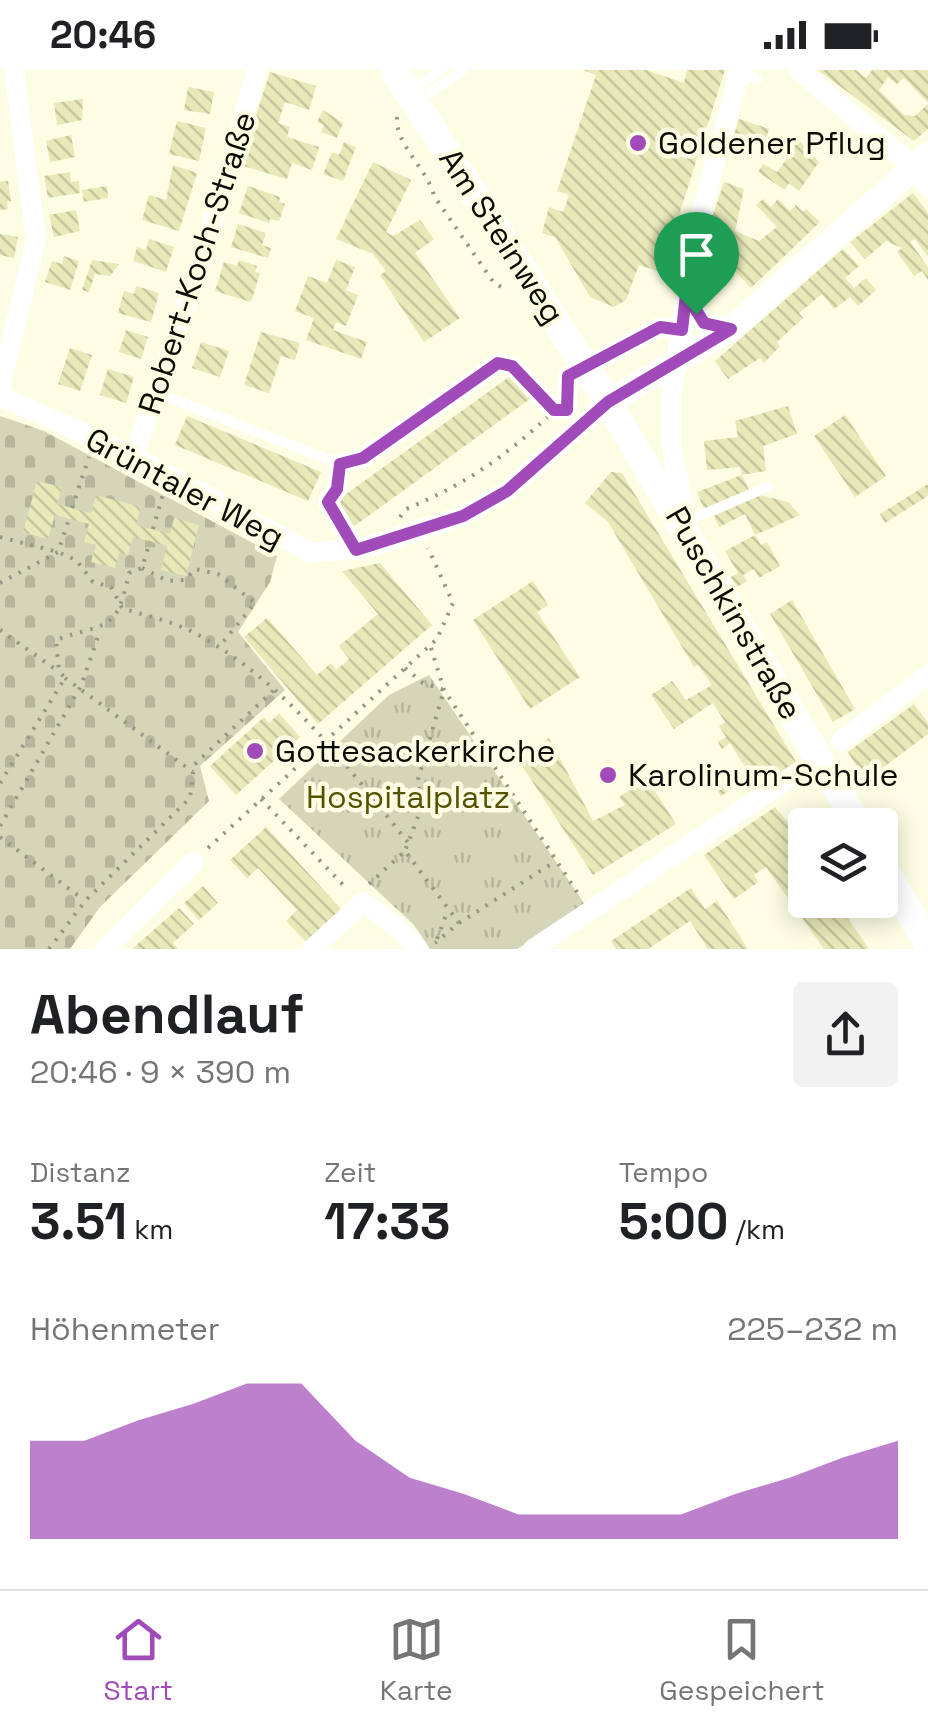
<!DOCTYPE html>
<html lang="de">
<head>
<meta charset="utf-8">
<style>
  body { margin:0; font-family:"Space Grotesk",sans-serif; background:#f2f2f2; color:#202124; height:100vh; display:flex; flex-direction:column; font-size:38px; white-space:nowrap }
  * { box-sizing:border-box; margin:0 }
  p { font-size:32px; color:#757577 }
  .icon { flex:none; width:55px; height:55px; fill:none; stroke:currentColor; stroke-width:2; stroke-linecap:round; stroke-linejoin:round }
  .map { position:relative; height:879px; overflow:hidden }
  .details { display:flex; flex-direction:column; background:#fff; flex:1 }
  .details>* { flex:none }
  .controls { position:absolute; left:788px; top:738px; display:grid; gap:20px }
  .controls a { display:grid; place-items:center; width:110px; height:110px; border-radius:10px; background:#fff; box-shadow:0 5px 25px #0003; font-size:50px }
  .pin { position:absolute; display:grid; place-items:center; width:85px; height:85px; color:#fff; margin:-102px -42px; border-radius:50% 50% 50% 0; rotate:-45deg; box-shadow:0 0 10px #0007 }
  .pin .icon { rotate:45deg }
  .round { display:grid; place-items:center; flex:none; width:105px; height:105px; border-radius:10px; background:#f2f2f2 }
  .headline { display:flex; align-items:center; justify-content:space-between; height:170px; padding:0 30px }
  h1 { font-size:55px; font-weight:800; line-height:75px }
  .metrics { display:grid; grid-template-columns:repeat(3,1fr); gap:15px; height:170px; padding:10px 30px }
  .metrics div { display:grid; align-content:center }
  .metrics b { font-size:50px; font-weight:800 }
  .metrics small { font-size:28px; font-weight:400 }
  .metrics p { font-size:28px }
  .chart { height:280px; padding:20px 30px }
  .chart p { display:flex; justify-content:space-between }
  .chart svg { width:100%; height:180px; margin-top:10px; fill:#a04bb9; opacity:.7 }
  .status { display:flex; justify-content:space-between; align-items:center; height:70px; padding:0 50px; background:#fff; direction:ltr }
  .status svg { height:28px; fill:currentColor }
  .tab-bar { display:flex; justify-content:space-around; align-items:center; height:140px; border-top:2px solid #e0e0e0; background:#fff; font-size:28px; color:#757577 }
  .tab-bar a { display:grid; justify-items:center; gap:5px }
  .tab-bar .selected { color:#a04bb9 }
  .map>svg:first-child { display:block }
</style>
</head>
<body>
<div class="status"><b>20:46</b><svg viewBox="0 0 49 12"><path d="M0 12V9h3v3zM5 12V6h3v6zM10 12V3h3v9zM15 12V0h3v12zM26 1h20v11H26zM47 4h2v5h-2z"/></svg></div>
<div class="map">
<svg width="928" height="879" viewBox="0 0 928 879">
  <defs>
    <pattern id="grass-tufts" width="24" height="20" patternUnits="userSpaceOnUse" patternTransform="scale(2.5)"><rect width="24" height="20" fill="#d5d5b7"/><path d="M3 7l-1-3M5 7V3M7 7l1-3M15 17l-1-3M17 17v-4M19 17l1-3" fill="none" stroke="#b6b69c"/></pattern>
    <pattern id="cemetery-stones" width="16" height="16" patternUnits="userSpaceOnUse" patternTransform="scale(2.5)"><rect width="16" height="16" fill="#d5d5b7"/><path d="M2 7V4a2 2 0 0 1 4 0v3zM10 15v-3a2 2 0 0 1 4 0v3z" fill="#b6b69c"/></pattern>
    <pattern id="building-back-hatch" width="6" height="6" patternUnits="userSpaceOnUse" patternTransform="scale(2.5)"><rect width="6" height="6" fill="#e8e8b9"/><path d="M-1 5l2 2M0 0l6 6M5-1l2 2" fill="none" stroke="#c6c69e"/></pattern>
  </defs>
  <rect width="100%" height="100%" fill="#fcfde3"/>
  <!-- grass -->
  <path fill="url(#grass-tufts)" d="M429,605L586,836L517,879H430L414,855L279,729L389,625Z"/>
  <!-- cemetery -->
  <path fill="url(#cemetery-stones)" d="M0,346L44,361L277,486L270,512L238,562L285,620L200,696L209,731L100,837L70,879H0Z"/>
  <!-- building -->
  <path fill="url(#building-back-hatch)" d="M583,0H646L684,13L687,0H725L661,202L639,195L626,230L614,237L590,227L555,167L542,163L549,137L563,142L569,125L557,121L596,5Z
    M818,0H856L866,8L872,0H928V33L904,8L897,14L888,7L879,20L904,45L915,46L928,34V59L914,71Z
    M270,2L316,16L309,40L285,32L278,53L290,57L287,67L319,77L312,100L292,93L287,109L240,95Z
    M188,17L214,22L210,44L184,40Z
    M83,29L82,50L57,55L54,33Z
    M323,40L343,53L337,68L321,62L324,55L317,52Z
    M739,49L769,59L765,71L749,65L744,82L730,77Z
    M177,51L206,58L199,91L169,84Z
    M71,65L75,87L50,92L46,71Z
    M344,72L356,77L343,111L323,104L332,82L339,85Z
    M800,72L819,92L799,121L789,113L785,120L758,102L763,94L777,102L790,84L786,80Z
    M373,92L411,110L386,162L393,166L420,150L434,169L415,183L460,248L424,272L380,205L386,201L373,184L336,169Z
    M173,95L197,103L179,161L142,150L149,125L166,130Z
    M70,102L71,112L79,111L80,123L48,128L44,106Z
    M8,111L11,131L7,132L8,139L0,140V112Z
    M724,112L744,119L735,161L759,171L777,157L756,135L763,129L771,137L778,129L790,141L796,135L803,142L806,139L820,152L751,218L728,194L729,185L702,178Z
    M107,116L108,128L84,132L82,120Z
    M248,116L280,127L279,132L285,134L279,151L270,149L269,153L239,143Z
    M913,123L928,143V187L915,169L910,172L928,197V210L922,201L914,206L897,182L902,178L886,171L865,189L850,172Z
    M76,140L80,161L54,167L49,145Z
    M238,154L266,163L262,175L271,178L268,188L231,177Z
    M0,164L18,167L14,188L0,185Z
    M149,169L174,177L166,202L133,191L137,177L146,180Z
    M843,179L859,196L845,208L854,218L866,208L876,220L858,236L850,227L834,239L822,224L799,243L803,248L777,272L780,276L764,293L760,288L728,309L715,291Z
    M64,186L79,191L70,220L45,212L52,191L62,194Z
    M92,190L119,194L110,206L95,204L89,222L82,220Z
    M239,190L257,196L255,202L260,203L251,232L215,221L224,192L237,196Z
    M336,190L355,197L346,220L358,225L346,256L336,252L333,260L367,272L361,289L306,270L314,248L295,241L308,206L327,213Z
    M136,216L159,223L151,252L118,243L124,221L134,224Z
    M126,260L148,267L141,289L119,282Z
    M261,262L300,273L295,290L281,286L269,323L244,315Z
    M201,272L229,281L220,307L192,298Z
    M70,278L92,285L80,321L58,314Z
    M108,299L134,307L126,333L100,325Z
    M516,302L534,326L353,457L335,432Z
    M788,336L797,364L763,376L766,401L742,405L740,397L707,400L704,371L738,367L735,351Z
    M845,345L886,406L855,427L814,366Z
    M187,346L321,402L308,431L175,375Z
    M611,402L622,403L796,692L748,722L736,703L745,697L730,673L722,679L718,672L726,667L719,656L725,652L713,633L674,659L651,625L672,611L686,630L712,615L698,595L694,597L608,452L585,433Z
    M742,405L749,420L704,439L697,422Z
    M37,411L62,417L57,434L91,443L96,425L141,437L136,455L170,464L174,448L199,455L186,506L161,500L167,476L133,467L128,485L119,483L115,498L91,492L96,475L84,472L89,454L55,445L48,469L23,462Z
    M928,414V426L885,453L880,444Z
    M760,425L788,432L800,445L755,465L745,444L719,457L714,446Z
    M755,465L761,475L767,472L780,496L759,508L754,499L743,505L747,511L737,517L731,507L738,503L725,481Z
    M380,493L432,555L318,654L244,567L267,548L317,605L331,593L336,600L349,589L339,576L378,544L342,501Z
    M533,511L548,535L537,542L580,607L530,639L473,550Z
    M792,530L855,639L833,652L770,544Z
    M914,634L928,653V664L865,711L848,682Z
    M279,643L300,667L236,725L210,696L264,647L269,653Z
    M549,668L593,751L625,735L619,727L647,709L676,754L593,805L517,688Z
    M718,695L733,718L721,726L705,703Z
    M775,737L796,762L792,765L805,782V830H835L869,879H824L766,797L754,805L758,812L734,829L704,785Z
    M266,757L342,840L307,873L286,851L297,840L258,798L247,808L230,790Z
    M203,816L218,833L199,850L184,833Z
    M691,818L705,839L717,831L748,879H708L690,851L648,879H616L611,871Z
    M179,838L194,854L173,873L178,879H132Z"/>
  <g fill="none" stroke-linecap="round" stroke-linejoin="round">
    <!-- path -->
    <path stroke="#959684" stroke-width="4" stroke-dasharray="2.5 8" stroke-linecap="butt" d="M397,47C395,75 427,98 434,126L494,213L507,220
      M602,286L665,258
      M512,296L554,341L566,342
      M568,342L569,313
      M338,409L328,433L346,460
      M72,438L89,387
      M400,447L406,439C468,413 505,387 554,341
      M153,459L163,424
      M0,467L58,482L76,490L93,512L111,517L122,538C146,546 172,551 195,563C287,613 346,695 410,775
      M142,498L168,511L185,510L195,499L218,504L255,533L219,577
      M0,513L58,482L69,449
      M0,560L58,601
      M431,578L444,620L579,825
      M405,598L423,613L444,620L417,713L424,731L405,781
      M65,608L193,702
      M0,713L65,608L59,601L56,570C107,551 116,565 129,503L142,498L150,471
      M261,729L348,820
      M0,756L81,616L100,561
      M0,767L84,830
      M208,778L437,569L453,533L428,478
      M369,814L405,781L459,853L435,873
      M459,853L556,791
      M437,869L448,840
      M49,879L85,831L190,728L194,695L276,618"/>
    <!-- service -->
    <path stroke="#fff" stroke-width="10" d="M740,2L757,9
      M409,21L442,0
      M416,32L463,0
      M157,323L340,394L363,388L498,293
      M687,451L768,417"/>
    <!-- minor -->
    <path stroke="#fff" stroke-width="20" d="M799,0L914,97L928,117
      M686,224L704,253L731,259
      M0,319L36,169L14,0
      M0,326L134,386L311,483L375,476L463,446L507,421L608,332
      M134,386L203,185L257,0
      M686,452L671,373V328L695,167L740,0
      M841,671L928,605
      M105,879L194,792
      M312,879L363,832L397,857L418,879
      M533,879L819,689"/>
    <!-- tertiary -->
    <path stroke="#fff" stroke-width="25" d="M608,332L731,259L928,85"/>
    <!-- secondary -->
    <path stroke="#fff" stroke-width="28" d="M394,0L608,332L858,755
      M880,792L928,874"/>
  </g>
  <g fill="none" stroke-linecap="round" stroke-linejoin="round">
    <defs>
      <path id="route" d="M686,224L704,253L731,259L608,332L507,421L463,446L356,480L328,432L337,419L340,394L363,388L498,293L512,296L554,340H567L568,306L660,257L682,260Z"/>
    </defs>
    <!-- route casing -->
    <use href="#route" stroke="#fff" stroke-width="20"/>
    <!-- route -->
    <use href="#route" stroke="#a04bb9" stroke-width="12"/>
  </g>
  <!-- markers -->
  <g fill="#a04bb9" stroke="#fcfde3" stroke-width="4">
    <circle cx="638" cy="73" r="10"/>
    <circle cx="255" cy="681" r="10"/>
    <circle cx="608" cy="705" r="10"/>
  </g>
  <g text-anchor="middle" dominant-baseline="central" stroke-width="9" stroke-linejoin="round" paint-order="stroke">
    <!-- poi labels -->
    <g font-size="32" fill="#0c0c05" stroke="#fcfde3" text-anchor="start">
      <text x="658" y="73">Goldener Pflug</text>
      <text x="275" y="681">Gottesackerkirche</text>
      <text x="628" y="705">Karolinum-Schule</text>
    </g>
    <!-- street labels -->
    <g font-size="32" fill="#0c0c05" stroke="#fcfde3">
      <text transform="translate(502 166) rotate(57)">Am Steinweg</text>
      <text transform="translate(197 193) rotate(-72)">Robert-Koch-Straße</text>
      <text transform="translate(185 418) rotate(28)">Grüntaler Weg</text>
      <text transform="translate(734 543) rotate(60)">Puschkinstraße</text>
    </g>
    <!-- park labels -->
    <g font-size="32" fill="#545200" stroke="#fcfde3">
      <text x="408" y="727">Hospitalplatz</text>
    </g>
  </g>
</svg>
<div class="controls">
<a><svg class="icon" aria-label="layers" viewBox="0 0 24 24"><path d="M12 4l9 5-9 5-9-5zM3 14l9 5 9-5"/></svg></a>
</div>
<div class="pin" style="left:696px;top:244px;background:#1e9e55"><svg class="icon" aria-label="arrive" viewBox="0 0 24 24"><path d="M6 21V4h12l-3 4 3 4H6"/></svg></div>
</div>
<section class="details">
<div class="headline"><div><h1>Abendlauf</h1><p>20:46 · 9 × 390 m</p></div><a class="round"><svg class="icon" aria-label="share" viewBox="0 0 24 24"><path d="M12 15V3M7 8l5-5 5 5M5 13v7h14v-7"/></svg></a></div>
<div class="metrics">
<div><p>Distanz</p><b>3.51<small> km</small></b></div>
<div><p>Zeit</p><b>17:33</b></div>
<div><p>Tempo</p><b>5:00<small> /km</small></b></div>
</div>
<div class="chart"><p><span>Höhenmeter</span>225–232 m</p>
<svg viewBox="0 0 160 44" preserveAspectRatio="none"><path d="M0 44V20L10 20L20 15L30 11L40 6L50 6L60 20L70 29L80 33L90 38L100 38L110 38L120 38L130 33L140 29L150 24L160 20V44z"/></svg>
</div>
</section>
<nav class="tab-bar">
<a class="selected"><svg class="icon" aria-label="home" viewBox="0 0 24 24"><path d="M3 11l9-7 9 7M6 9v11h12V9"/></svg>Start</a>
<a><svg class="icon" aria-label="map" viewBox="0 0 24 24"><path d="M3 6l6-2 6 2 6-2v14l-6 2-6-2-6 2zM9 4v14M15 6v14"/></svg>Karte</a>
<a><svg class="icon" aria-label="saved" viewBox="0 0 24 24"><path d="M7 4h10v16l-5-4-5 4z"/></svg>Gespeichert</a>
</nav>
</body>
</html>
